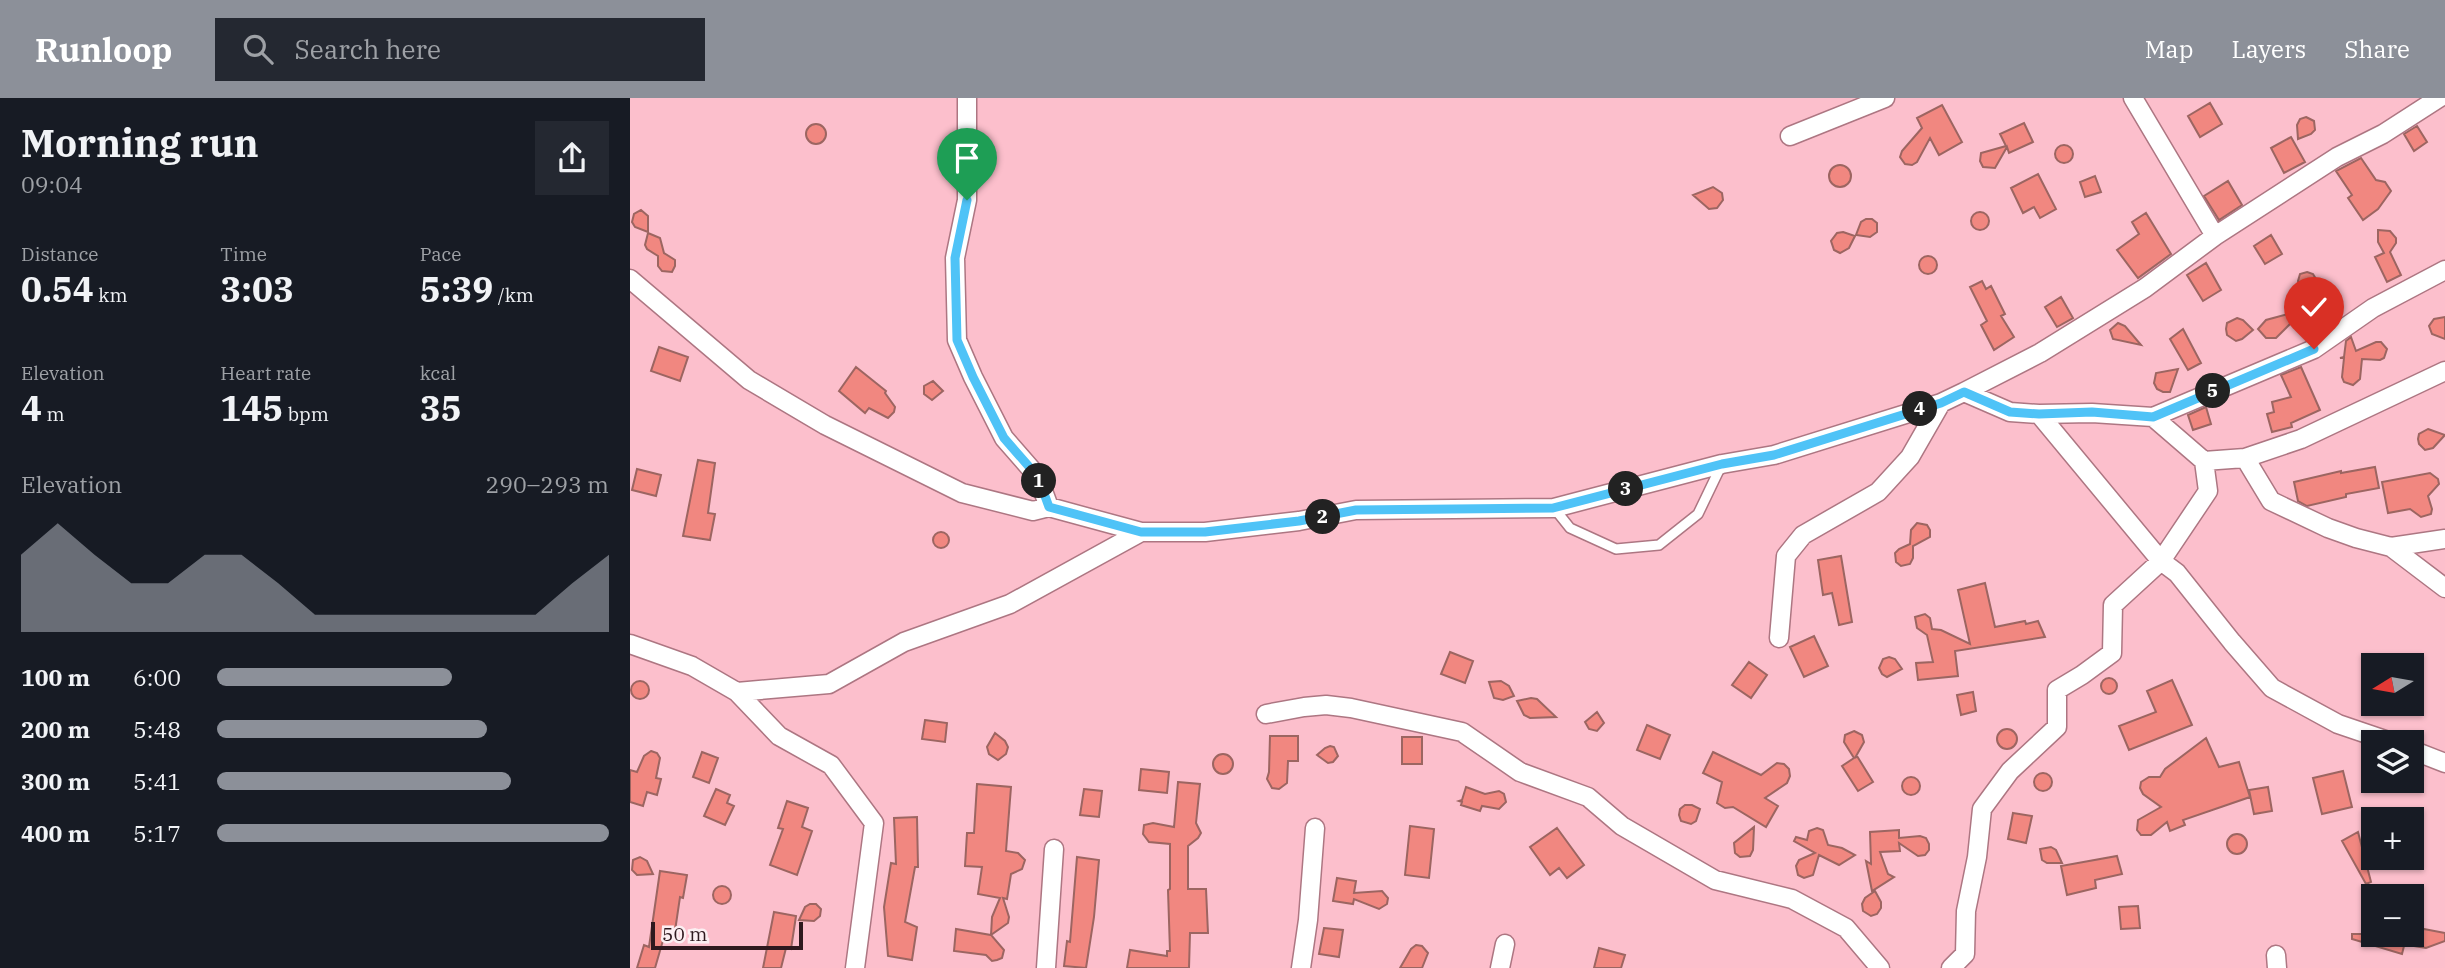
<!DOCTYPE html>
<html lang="en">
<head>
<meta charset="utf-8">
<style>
  body { margin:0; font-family:"IBM Plex Serif",serif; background:#242831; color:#f1f3f6; height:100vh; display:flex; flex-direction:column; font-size:26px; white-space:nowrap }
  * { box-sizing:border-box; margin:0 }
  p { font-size:23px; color:#9ea1a6 }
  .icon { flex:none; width:38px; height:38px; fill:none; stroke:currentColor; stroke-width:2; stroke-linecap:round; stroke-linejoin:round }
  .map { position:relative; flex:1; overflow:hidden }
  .drawer { display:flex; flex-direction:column; background:#171b24; width:630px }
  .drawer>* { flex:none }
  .needle { width:46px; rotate:259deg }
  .tools { position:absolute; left:1731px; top:555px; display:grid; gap:14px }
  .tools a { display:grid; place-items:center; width:63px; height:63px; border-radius:0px; background:#171b24; box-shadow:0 2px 5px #0004; font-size:35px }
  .scale { position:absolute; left:21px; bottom:18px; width:152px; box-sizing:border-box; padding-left:7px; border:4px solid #2e191e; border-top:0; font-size:19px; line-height:24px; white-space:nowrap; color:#2e191e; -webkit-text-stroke:5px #fceff2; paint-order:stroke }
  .pin { position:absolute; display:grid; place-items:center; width:60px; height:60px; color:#fff; margin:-72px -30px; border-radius:50% 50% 50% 0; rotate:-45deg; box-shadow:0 0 7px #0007 }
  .pin .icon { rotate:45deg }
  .km { position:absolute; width:35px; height:35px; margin:-18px; border-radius:50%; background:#222; color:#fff; font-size:19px; line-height:35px; text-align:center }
  .round { display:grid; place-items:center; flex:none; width:74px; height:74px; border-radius:0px; background:#242831 }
  .head { display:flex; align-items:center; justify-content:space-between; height:119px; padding:0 21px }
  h1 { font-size:38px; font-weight:800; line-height:52px }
  .metrics { display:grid; grid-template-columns:repeat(3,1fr); gap:10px; height:119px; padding:7px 21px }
  .metrics div { display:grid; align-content:center }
  .metrics b { font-size:35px; font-weight:800 }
  .metrics small { font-size:19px; font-weight:400 }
  .metrics p { font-size:19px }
  .chart { height:196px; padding:14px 21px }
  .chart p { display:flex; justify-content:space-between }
  .chart svg { width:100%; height:126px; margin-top:7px; fill:#8c9099; opacity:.7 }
  ul { padding:0 21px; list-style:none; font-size:23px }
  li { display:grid; grid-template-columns:112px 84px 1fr; align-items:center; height:52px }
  li i { height:18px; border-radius:9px; background:#8c9099 }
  header { display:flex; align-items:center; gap:42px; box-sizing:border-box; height:98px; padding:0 35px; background:#8c9099; color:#fff }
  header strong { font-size:33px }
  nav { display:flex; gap:38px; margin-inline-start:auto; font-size:24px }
  .search { width:490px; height:63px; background:#242831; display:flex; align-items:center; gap:18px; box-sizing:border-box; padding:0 24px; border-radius:0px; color:#9ea1a6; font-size:26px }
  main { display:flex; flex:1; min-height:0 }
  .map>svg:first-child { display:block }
</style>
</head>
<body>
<header>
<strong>Runloop</strong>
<div class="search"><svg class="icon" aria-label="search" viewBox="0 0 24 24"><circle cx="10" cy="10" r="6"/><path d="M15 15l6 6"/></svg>Search here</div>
<nav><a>Map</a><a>Layers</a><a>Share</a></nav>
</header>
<main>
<section class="drawer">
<div class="head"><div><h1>Morning run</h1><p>09:04</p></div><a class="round"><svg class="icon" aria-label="share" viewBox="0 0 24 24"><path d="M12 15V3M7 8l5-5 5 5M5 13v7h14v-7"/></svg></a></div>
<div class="metrics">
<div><p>Distance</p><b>0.54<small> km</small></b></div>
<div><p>Time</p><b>3:03</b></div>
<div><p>Pace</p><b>5:39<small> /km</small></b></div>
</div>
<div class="metrics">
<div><p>Elevation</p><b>4<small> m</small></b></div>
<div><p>Heart rate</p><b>145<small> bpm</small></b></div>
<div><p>kcal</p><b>35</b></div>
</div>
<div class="chart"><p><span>Elevation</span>290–293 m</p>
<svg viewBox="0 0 160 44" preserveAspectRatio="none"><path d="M0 44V17L10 6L20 17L30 27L40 27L50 17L60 17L70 27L80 38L90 38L100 38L110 38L120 38L130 38L140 38L150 27L160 17V44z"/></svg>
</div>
<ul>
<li><b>100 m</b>6:00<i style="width:60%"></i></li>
<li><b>200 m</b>5:48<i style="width:69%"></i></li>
<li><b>300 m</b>5:41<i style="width:75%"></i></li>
<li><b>400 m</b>5:17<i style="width:100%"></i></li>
</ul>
</section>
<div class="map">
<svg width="1815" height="870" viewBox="0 0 1815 870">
  <rect width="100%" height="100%" fill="#fcbfcc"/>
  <!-- building -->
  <path fill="#f18780" stroke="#9c6561" stroke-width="2" d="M1580,5L1592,26L1570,39L1558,18Z
    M1312,7L1332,44L1309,57L1300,40L1287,64L1282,67L1275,66L1270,59L1272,53L1292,30L1287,20Z
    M1676,19L1684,23L1685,32L1681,36L1668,41L1667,27L1670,21Z
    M1394,25L1403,44L1379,55L1377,49L1365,70L1353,69L1350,63L1351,55L1376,48L1370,36Z
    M176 36a10 10 0 1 1 20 0a10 10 0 1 1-20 0Z
    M1787,28L1797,44L1784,53L1774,36Z
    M1661,39L1675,64L1654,75L1641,50Z
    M1425 56a9 9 0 1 1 18 0a9 9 0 1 1-18 0Z
    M1731,60L1746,82L1755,84L1761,93L1748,111L1733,122L1718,100L1722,97L1706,73Z
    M1199 78a11 11 0 1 1 22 0a11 11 0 1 1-22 0Z
    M1408,76L1426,111L1410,120L1404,109L1393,115L1381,90Z
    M1465,78L1471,94L1455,99L1450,84Z
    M1598,83L1612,107L1589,122L1574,98Z
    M1083,89L1092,95L1093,102L1087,110L1079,111L1063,97Z
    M11,112L18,118V134L5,129L2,124L4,116Z
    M1341 123a9 9 0 1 1 18 0a9 9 0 1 1-18 0Z
    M1516,115L1541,156L1508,180L1487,152L1509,136L1502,124Z
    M1236,121H1242L1247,125V134L1240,139L1226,137L1231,124Z
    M1748,132L1760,133L1766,140V145L1760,154L1771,177L1757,184L1745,159L1754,155L1748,144Z
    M1213,134L1225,138L1219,150L1210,155L1204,152L1201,143L1207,135Z
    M18,135L30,140L34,155L45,162V168L42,174L32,173L28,168V158L17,151L15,147Z
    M1641,137L1652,156L1635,166L1624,148Z
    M1289 167a9 9 0 1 1 18 0a9 9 0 1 1-18 0Z
    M1576,165L1591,192L1573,203L1557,177Z
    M1677,174L1683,176L1686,181L1685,190L1676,197L1689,220L1671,230L1665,221L1646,240H1636L1628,231L1636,222L1662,215L1658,207L1674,199L1668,183L1670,176Z
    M1352,183L1356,191L1361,188L1375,216L1371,218L1384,239L1364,252L1351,227L1357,223L1340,189Z
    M1431,199L1443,220L1427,229L1415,209Z
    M1815,219V241L1802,236L1799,228L1804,221Z
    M1607,220L1613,222L1623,232L1612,241L1606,243L1597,237L1596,231L1597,225Z
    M1488,225L1495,228L1511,247L1483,241L1480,232Z
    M1553,231L1571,265L1558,272L1540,241Z
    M1721,239L1726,253L1746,244H1751L1757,251L1754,260L1750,262L1732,261L1730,281L1723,287L1714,284L1712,279L1714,260H1710L1714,259L1716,243Z
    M29,249L58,259L50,283L21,273Z
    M226,269L256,293L255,295L265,309L264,314L258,320L239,310L235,315L209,293Z
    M1671,269L1690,312L1661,325L1662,329L1642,334L1637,316L1644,314L1642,304L1661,299L1651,277Z
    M1548,271L1540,294H1533L1527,291L1524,285L1526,275Z
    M303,283L313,293L302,302L294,296V288Z
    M1576,309L1581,326L1563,332L1558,317Z
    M1798,331L1815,337L1803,350L1795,352L1789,346L1788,341L1789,336Z
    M68,362L85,365L78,415L85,416L80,442L53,438Z
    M1745,369L1749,390L1716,396V399L1677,408L1668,403L1664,384L1711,373V375Z
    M7,371L31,377L26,398L2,392Z
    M1800,375L1808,381L1809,386L1798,398L1802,411L1801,416L1791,419L1780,411L1758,415L1752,384Z
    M1287,425L1297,427L1300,432V439L1283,448V460L1280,466L1271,468L1266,464L1265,455L1269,451L1280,446L1281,432Z
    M303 442a8 8 0 1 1 16 0a8 8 0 1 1-16 0Z
    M1211,458L1222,524L1209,527L1202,495L1193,497L1188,462Z
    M1355,485L1365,529L1395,523L1396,526L1408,523L1415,539L1325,553L1328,578L1288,582L1286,565L1303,564L1297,537L1287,530L1285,519L1295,516L1300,520L1302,531L1311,532L1340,546L1328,492Z
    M1184,538L1198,568L1174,579L1160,549Z
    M820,554L843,563L835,585L811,576Z
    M1259,559L1265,561L1272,571L1257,579L1252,576L1249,570L1253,561Z
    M1119,564L1137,577L1121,600L1102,587Z
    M1471 588a8 8 0 1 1 16 0a8 8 0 1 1-16 0Z
    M1542,582L1562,627L1499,652L1489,628L1526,614L1517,593Z
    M871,583L879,588L884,598L873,602L864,600L859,584Z
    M1 592a9 9 0 1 1 18 0a9 9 0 1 1-18 0Z
    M1343,594L1346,613L1331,617L1327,597Z
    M901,600L907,601L926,619L900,620L894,617L887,603Z
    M967,614L974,625L967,633L959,631L955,624Z
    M295,622L317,625L315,644L292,641Z
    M1017,627L1040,637L1030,661L1007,652Z
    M1367 641a10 10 0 1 1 20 0a10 10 0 1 1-20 0Z
    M1224,633L1232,637L1234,644L1225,660L1227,658L1243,684L1228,693L1212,668L1224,660L1214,644L1215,637Z
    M365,635L375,643L378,649L376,656L368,662L359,656L357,649Z
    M640,638H668V663H658L657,685L649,691L642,690L637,681L639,674Z
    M772,639H792V666H772Z
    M1576,640L1589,669L1609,664L1620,699L1553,722L1555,727L1540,733L1537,724L1521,737H1511L1507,732L1508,722L1531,709L1513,696L1510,690L1511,684L1519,679H1530L1535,671Z
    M700,648L704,649L708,658L703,664L698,665L687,657L695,650Z
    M21,653L27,655L30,660L26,680L31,681L27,697L17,694L13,708L0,704V672L7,674L14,658Z
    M72,654L88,660L79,685L63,679Z
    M1083,654L1131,677L1147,665L1154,666L1159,671L1160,678L1157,685L1135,700L1148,708L1136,729L1103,709L1095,710L1087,705L1092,684L1073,675Z
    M583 666a10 10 0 1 1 20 0a10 10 0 1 1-20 0Z
    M511,671L539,674L537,695L509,692Z
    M1713,673L1722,709L1692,716L1683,680Z
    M1404 684a9 9 0 1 1 18 0a9 9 0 1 1-18 0Z
    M1272 688a9 9 0 1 1 18 0a9 9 0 1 1-18 0Z
    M548,684L570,686L566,725L571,735L568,740L558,748V791H576L578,835H560L559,870H497L500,852L537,858V853H540L538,792L540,791V746L519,744L513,736L514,727L523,725L544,729Z
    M347,686L381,689L376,753L388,755L395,762L392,771L381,776L377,801L373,800L379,819L378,825L361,837L374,852L372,860L367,862L362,863L356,857L324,853L326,831L361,837L362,819L370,800L348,796L352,769L335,768L337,735H344Z
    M836,689L855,696L869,693L874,696L876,704L869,711L852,708L850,713L831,707L832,704L829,703L832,702Z
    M1638,689L1642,713L1624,716L1619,692Z
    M86,691L100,697L97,705L104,708L95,727L74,718Z
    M454,691L472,693L469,719L450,717Z
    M157,703L178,710L172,729L182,733L167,777L140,767L153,731L148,730Z
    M1055,707H1062L1070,711L1066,723L1061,726L1051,723L1049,717L1050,711Z
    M1383,715L1402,718L1396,745L1378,741Z
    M287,719L288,769H285L275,824L287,829L282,862L258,858L254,809L261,765L266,766L264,720Z
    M780,728L804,731L799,780L775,777Z
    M1124,729L1123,752L1120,758L1110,759L1105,755L1104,745Z
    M927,730L954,767L937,780L929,770L920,777L900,749Z
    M1187,730L1193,732L1198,747L1212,750L1225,757L1209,767L1189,757L1183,777L1174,780L1168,777L1166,768L1169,762L1185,755L1164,743L1166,739L1177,742L1179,733Z
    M1269,732V740L1290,738L1296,740L1299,746V752L1295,757L1288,758L1269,745L1270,753L1250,754L1258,776L1264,779L1242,793L1236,763L1241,766L1240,734Z
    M1728,734L1741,784L1736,786L1712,743Z
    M1597 746a10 10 0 1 1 20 0a10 10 0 1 1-20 0Z
    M1421,749L1426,752L1432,765H1417L1412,762L1410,751Z
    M1487,758L1492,776L1465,782L1466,790L1437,797L1431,768Z
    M10,759L17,763L23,776L7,777L2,772L3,762Z
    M447,759L469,762L464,819L456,870L434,868L437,843L440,844Z
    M30,773L57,777L53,800L50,799L45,833L36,832L25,870H7L14,847L19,849Z
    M707,780L726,783L724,795L752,793L758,800L757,806L749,811L724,801L723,806L703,803Z
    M83 797a9 9 0 1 1 18 0a9 9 0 1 1-18 0Z
    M1245,793L1251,804V810L1247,816L1241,818L1233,813L1232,806L1235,800Z
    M180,806H186L191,811L190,818L184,823L169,822L175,809Z
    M1508,808L1510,830L1491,831L1489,809Z
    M144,814L166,818L161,851L156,850L151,870H133Z
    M694,830L713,832L709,859L689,856Z
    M1794,831L1815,835V843L1796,850L1778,847L1789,833Z
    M1722,836H1777L1772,856L1722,841Z
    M786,847L792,848L798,855L792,870H770L781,851Z
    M969,850L995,857L991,870H964Z"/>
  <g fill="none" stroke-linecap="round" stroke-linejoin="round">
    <defs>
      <path id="service" d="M924,410L940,430L986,451L1029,447L1068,416L1091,368"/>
      <path id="minor" d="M337,0V102L325,160L327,242L343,279L374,340L408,379L419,409
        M1503,0L1585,138
        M1160,38L1255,0
        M0,181L119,282L195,327L332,395L403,413L419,409L511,434H575L669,423L726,412L924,410L1092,366L1144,357L1311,305L1334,294L1380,314L1409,316L1462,315L1523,319L1574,363L1615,360L1671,341L1815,273
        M1334,294L1410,255L1515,190L1585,138L1707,59L1753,36L1809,0
        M1409,316L1531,463L1547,475L1602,544L1642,590L1708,626L1761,644
        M1523,319L1684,251L1743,210L1815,172
        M1615,360L1641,403L1698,430L1726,440L1761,449L1815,490
        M1761,449L1815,441
        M1149,540L1156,458L1173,437L1248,394L1280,359L1311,305
        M0,546L62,568L107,594L199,586L274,544L380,506L511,434
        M107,594L149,638L201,667L244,725L225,870
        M636,616L674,609L696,607L721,610L832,634L890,674L958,699L992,728L1085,782L1162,801L1216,830L1250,870
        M1782,652L1815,665
        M1646,857L1647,870
        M416,870L424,751
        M671,870L678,822L685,730
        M870,870L875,846
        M1321,870L1335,856L1336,813L1347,759L1352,711L1380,673L1427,629V592L1452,577L1482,555L1483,507L1531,463L1578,393L1574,363"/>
    </defs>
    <!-- service casing -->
    <use href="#service" stroke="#ad7682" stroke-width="12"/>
    <!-- minor casing -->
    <use href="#minor" stroke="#ad7682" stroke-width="21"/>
    <!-- service -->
    <use href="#service" stroke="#fff" stroke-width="9"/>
    <!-- minor -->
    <use href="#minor" stroke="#fff" stroke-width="18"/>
  </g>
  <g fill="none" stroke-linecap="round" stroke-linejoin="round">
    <defs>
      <path id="route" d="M337,102L325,160L327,242L343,279L374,340L408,379L419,409L511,434H575L669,423L726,412L923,410L1092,366L1144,357L1311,305L1334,294L1380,314L1409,316L1462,314L1523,319L1684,251"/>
    </defs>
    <!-- route casing -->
    <use href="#route" stroke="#fff" stroke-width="14"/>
    <!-- route -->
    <use href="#route" stroke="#4fc3f7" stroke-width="9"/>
  </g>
</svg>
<div class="tools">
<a><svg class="needle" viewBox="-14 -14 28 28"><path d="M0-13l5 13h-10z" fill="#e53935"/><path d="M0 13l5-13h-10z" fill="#9ea1a6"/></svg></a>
<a><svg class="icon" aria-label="layers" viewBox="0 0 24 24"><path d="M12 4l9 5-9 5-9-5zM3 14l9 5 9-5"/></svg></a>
<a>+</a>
<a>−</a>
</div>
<div class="scale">50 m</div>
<div class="pin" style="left:337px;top:102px;background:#1e9e55"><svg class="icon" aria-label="arrive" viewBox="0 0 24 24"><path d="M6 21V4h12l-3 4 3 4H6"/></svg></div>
<div class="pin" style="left:1684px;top:251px;background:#d93025"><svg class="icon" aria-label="check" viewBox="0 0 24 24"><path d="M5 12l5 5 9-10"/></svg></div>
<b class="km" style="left:409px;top:383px">1</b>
<b class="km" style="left:693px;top:419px">2</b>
<b class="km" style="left:996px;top:391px">3</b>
<b class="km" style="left:1290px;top:311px">4</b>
<b class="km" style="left:1583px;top:293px">5</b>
</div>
</main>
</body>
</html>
